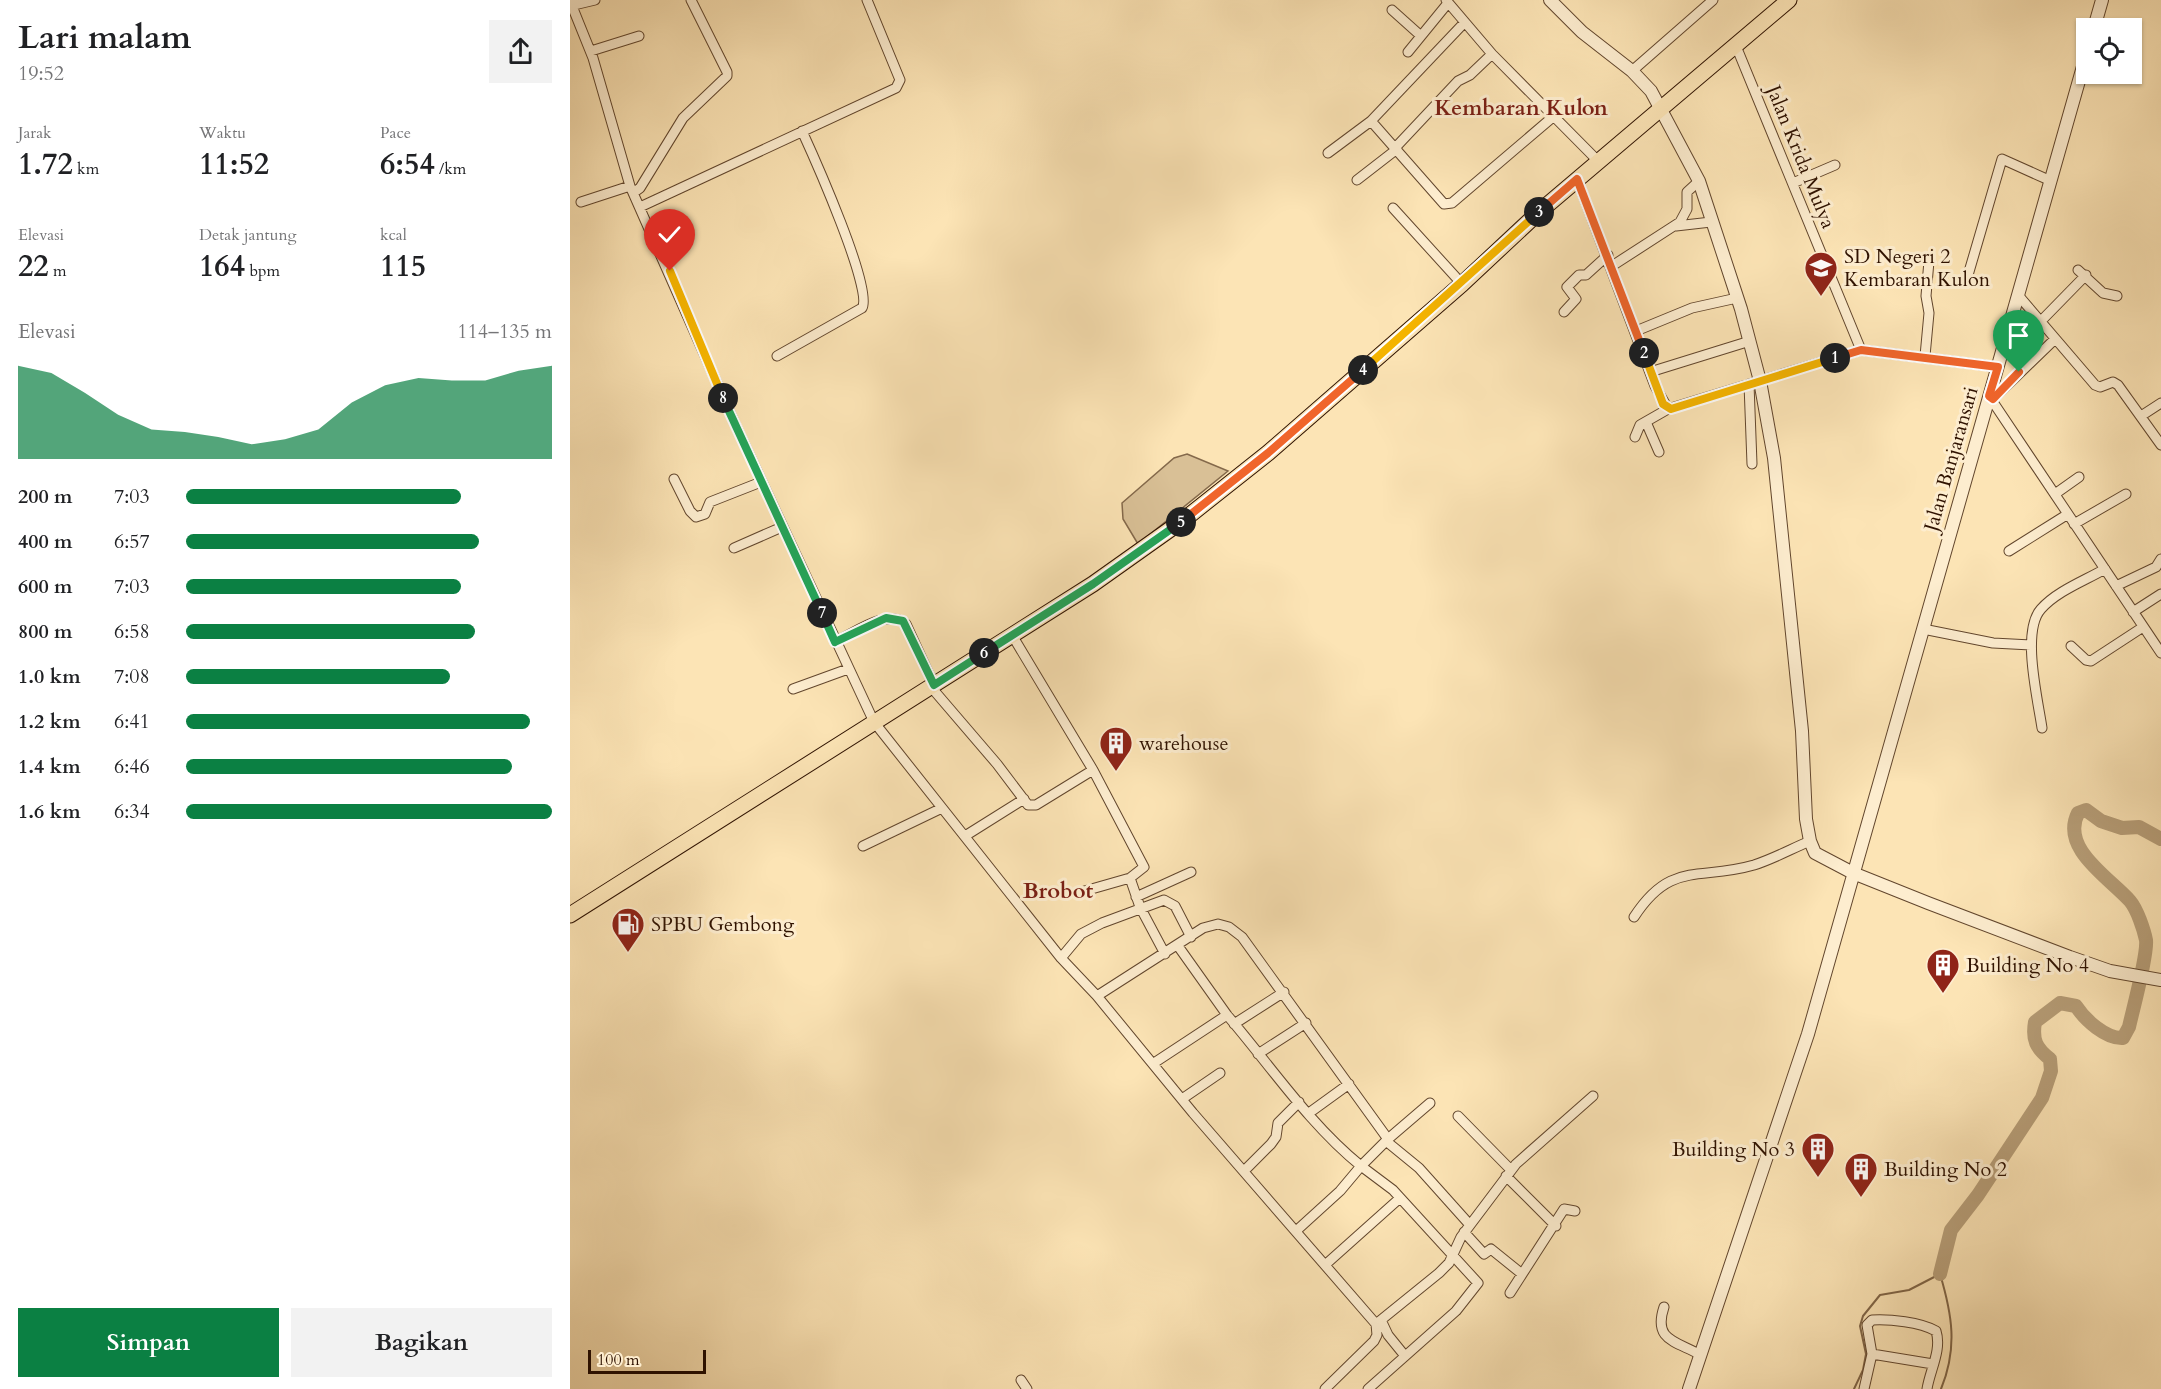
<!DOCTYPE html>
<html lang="id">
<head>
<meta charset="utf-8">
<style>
  body { margin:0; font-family:Cardo,serif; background:#f2f2f2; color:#202124; height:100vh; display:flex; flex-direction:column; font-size:22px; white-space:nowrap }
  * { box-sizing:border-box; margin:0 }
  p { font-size:20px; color:#757577 }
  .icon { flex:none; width:33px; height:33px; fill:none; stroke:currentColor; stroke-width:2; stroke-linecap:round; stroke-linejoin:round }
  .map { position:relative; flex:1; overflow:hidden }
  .drawer { display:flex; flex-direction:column; background:#fff; width:570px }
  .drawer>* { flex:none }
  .fabs { position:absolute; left:1506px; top:18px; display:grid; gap:12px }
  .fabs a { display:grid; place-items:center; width:66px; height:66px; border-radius:0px; background:#fff; box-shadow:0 2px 4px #0004; font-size:30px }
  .scale { position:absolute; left:18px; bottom:15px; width:118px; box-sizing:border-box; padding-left:6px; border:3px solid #2f1200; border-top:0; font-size:16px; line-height:21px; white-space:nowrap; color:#2f1200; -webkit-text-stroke:4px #fdedcf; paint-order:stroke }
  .pin { position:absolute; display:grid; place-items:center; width:51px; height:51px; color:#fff; margin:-62px -26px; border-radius:50% 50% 50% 0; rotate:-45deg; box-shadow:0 0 6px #0007 }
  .pin .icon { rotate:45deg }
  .km { position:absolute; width:30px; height:30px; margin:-15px; border-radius:50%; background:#222; color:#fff; font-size:16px; line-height:30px; text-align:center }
  .round { display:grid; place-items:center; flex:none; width:63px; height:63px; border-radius:0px; background:#f2f2f2 }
  .headline { display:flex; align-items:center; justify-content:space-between; height:102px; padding:0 18px }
  h1 { font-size:33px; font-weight:700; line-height:45px }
  .metrics { display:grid; grid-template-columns:repeat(3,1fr); gap:9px; height:102px; padding:6px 18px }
  .metrics div { display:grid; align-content:center }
  .metrics b { font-size:30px; font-weight:700 }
  .metrics small { font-size:16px; font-weight:400 }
  .metrics p { font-size:16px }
  .chart { height:168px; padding:12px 18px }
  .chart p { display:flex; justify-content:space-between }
  .chart svg { width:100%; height:108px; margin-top:6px; fill:#0b8043; opacity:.7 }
  .button { display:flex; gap:12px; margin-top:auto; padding:12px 18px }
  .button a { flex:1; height:69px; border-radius:0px; background:#0b8043; color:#fff; font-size:24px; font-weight:700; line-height:69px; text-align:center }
  .button a+a { background:#f2f2f2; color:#202124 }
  ul { padding:0 18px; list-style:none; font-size:20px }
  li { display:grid; grid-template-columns:96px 72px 1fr; align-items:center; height:45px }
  li i { height:15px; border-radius:8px; background:#0b8043 }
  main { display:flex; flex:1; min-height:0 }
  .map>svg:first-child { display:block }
</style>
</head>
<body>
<main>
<section class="drawer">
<div class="headline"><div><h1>Lari malam</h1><p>19:52</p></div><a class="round"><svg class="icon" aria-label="share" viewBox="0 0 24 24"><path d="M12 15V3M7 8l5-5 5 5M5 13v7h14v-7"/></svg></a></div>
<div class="metrics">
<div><p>Jarak</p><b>1.72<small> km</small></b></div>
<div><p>Waktu</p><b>11:52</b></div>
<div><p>Pace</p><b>6:54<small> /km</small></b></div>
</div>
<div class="metrics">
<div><p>Elevasi</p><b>22<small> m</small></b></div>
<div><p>Detak jantung</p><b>164<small> bpm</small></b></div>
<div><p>kcal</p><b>115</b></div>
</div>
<div class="chart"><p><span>Elevasi</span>114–135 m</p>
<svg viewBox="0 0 160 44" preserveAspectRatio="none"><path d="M0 44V6L10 9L20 17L30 26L40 32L50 33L60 35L70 38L80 36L90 32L100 21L110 14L120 11L130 12L140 12L150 8L160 6V44z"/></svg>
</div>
<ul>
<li><b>200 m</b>7:03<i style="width:75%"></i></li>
<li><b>400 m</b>6:57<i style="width:80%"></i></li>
<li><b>600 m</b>7:03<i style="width:75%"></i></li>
<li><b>800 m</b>6:58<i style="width:79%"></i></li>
<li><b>1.0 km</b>7:08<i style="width:72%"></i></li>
<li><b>1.2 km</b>6:41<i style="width:94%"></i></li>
<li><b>1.4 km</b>6:46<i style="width:89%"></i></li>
<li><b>1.6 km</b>6:34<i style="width:100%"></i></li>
</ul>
<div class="button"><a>Simpan</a><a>Bagikan</a></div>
</section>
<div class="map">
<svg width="1591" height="1389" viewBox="0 0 1591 1389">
  <rect width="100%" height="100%" fill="#fce4b5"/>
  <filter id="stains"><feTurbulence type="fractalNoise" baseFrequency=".00333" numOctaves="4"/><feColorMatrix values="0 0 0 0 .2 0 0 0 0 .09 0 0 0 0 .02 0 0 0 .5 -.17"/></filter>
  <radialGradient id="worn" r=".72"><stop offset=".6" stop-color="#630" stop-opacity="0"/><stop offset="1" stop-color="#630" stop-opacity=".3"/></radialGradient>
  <!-- green -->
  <path fill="#d9c096" stroke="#84694b" stroke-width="1.5" d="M617,454L658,471L568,544L553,519L552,503L604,458Z"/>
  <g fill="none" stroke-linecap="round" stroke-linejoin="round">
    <!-- stream -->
    <path stroke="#806547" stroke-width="2" d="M1284,1389L1293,1370L1296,1354L1290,1326L1293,1316L1310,1295L1339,1290L1370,1274C1382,1314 1388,1348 1371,1389"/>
    <!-- river -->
    <path stroke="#b69d77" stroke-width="14" d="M1370,1274L1381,1230L1408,1195L1472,1098L1481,1071L1480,1059C1466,1048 1462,1040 1465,1022L1490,1003L1506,1006C1515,1020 1536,1039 1553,1038L1559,1027C1563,1009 1578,954 1576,940C1574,930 1567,909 1560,901C1540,878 1490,849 1508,813L1516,810L1531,821L1552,828L1569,827L1591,839"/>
    <defs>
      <path id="minor" d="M876,0L922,54L1028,161
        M0,1L23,58L60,186L166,426L304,722L491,958L527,996L623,1113L806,1324L807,1335L804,1341L755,1389
        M4,5L25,0
        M822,10L851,36
        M894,23L801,121L874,204L882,203L984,116
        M1166,46L1291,350
        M21,51L69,36
        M838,52L878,3
        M1062,71L1143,0
        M825,148L888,81L900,75L922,54
        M758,153L801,121
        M1007,179L1085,386L1098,409L1291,350L1428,367
        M787,180L827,149
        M1223,183L1265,165
        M63,193L70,188L113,118L157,76V72L121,0
        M11,202L60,186
        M70,207L326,88L330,80L297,0
        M823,208L892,284
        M1106,226L1141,222
        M1042,266L1110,222L1117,209V192L1129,181
        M1508,270L1533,293L1547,296
        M1396,282L1432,159L1481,181
        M1448,295L1525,385L1530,387L1543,382L1548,385L1591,445
        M994,312L1006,299L997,287L1009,275H1016L1038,255
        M1471,321L1516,275
        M1066,331L1122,308L1167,298
        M207,356L292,308C304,291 243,155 232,131
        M1355,356L1359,313L1356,296L1359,261
        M1080,372L1180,341
        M1179,384L1182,464
        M1419,396L1591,653
        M1423,399L1485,339
        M1571,416L1591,403
        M1076,422L1089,452
        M1065,437L1070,425L1098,409
        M104,479L120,511L126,517L135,514L140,502L191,482
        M1485,494L1509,477
        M1504,524L1556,494
        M164,548L212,527
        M1439,551L1498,514
        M1546,586L1586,567L1591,559
        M1563,612L1591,594
        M1353,629L1423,643L1461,645
        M442,635L523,770L574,867L560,878L511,892
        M265,642C285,633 316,608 336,624L364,685
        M1501,646L1516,660L1521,661L1573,627
        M361,687L427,764L458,805H466L523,770
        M223,689L278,669
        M1472,728C1468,700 1451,631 1471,609C1487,591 1514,581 1535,569
        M395,836L454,799
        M293,846L372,808
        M560,878L570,907L595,954
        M566,897L621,872
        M1064,917C1101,860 1129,881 1184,865C1203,859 1221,849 1240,841
        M608,946L657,1015
        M491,958L511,934L532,923L594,900L605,906L621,937
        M527,996L633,928L648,924L659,927L672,937L815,1135L818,1139L791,1166L823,1190L908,1283L886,1311L798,1389
        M664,1024L714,992
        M688,1054L736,1023
        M584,1063L657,1015C700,1065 739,1124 791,1166L770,1191L726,1231
        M612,1099L650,1073
        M739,1113L779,1084
        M888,1116L941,1170
        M818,1139L860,1103
        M816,1141L849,1168L900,1225
        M674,1171L701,1144L706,1137L708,1123L729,1102
        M936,1176L986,1226
        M894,1232L914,1254L921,1249L952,1274
        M755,1265L830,1198
        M940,1293L994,1209L1005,1211
        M1094,1307C1083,1340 1105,1341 1129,1354
        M811,1320L818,1335L835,1356
        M806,1324L869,1273L879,1263L891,1237L946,1164L1023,1096
        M1302,1354L1363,1364
        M451,1380L457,1389
        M1294,1389L1302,1354L1297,1325L1302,1320C1320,1319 1350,1322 1366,1331C1372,1350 1360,1370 1357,1389"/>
      <path id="tertiary" d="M980,0L1012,32L1062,71L1081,91L1129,181L1171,309L1190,381L1204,458L1232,731L1236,819L1240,841L1245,853L1283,873L1358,903L1500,957L1540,971L1591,980
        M1524,28L1532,0
        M1119,1389L1238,1034L1516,56"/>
      <path id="primary" d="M0,915L523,584L616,518L698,453L892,284L969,212L1219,0"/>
    </defs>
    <!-- minor casing -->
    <use href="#minor" stroke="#62462d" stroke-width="11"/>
    <!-- tertiary casing -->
    <use href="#tertiary" stroke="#62462d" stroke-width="14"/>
    <!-- primary casing -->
    <use href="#primary" stroke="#2f1200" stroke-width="17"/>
    <!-- minor -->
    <use href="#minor" stroke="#fdedcf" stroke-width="9"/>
    <!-- tertiary -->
    <use href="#tertiary" stroke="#fdedcf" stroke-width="12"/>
    <!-- primary -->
    <use href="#primary" stroke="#fce4b5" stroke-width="15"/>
  </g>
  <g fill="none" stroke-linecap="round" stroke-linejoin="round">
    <defs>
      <path id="split-1" d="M1265,358L1291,350L1428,367L1419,396L1423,399L1449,372"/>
      <path id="split-2" d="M1074,353L1093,404L1101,409L1265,358"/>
      <path id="split-3" d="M969,212L1007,179L1074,353"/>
      <path id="split-4" d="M793,370L969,212"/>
      <path id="split-5" d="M611,522L698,453L793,370"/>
      <path id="split-6" d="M414,653L523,584L611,522"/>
      <path id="split-7" d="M252,613L265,642L316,618L333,621L364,685L414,653"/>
      <path id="split-8" d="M153,398L252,613"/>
      <path id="split-9" d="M100,271L153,398"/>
    </defs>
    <!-- split-1 casing -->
    <use href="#split-1" stroke="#fff" stroke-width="12"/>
    <!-- split-2 casing -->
    <use href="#split-2" stroke="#fff" stroke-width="12"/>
    <!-- split-3 casing -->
    <use href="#split-3" stroke="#fff" stroke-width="12"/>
    <!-- split-4 casing -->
    <use href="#split-4" stroke="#fff" stroke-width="12"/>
    <!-- split-5 casing -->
    <use href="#split-5" stroke="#fff" stroke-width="12"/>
    <!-- split-6 casing -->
    <use href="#split-6" stroke="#fff" stroke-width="12"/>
    <!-- split-7 casing -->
    <use href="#split-7" stroke="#fff" stroke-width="12"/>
    <!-- split-8 casing -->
    <use href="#split-8" stroke="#fff" stroke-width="12"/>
    <!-- split-9 casing -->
    <use href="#split-9" stroke="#fff" stroke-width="12"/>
    <!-- split-1 -->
    <use href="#split-1" stroke="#f0652b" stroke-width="8"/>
    <!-- split-2 -->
    <use href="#split-2" stroke="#f5b400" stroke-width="8"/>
    <!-- split-3 -->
    <use href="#split-3" stroke="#f0652b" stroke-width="8"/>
    <!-- split-4 -->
    <use href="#split-4" stroke="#f5b400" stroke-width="8"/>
    <!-- split-5 -->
    <use href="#split-5" stroke="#f0652b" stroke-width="8"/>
    <!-- split-6 -->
    <use href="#split-6" stroke="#22a559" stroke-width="8"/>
    <!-- split-7 -->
    <use href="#split-7" stroke="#22a559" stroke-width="8"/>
    <!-- split-8 -->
    <use href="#split-8" stroke="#22a559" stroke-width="8"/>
    <!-- split-9 -->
    <use href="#split-9" stroke="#f5b400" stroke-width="8"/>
  </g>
  <!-- icons -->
  <defs>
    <symbol id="school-pin" viewBox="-11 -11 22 30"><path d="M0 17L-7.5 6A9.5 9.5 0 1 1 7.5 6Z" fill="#8f2418" stroke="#fdedcf"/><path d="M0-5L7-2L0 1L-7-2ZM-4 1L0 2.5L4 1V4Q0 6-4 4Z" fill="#fff"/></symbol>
    <symbol id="building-pin" viewBox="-11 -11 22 30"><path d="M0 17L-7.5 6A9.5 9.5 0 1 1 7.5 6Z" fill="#8f2418" stroke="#fdedcf"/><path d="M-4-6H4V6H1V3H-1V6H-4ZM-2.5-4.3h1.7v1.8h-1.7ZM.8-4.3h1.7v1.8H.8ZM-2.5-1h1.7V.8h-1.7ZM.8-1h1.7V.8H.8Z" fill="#fff"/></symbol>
    <symbol id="fuel-pin" viewBox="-11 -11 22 30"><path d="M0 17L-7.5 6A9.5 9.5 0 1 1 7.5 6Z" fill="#8f2418" stroke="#fdedcf"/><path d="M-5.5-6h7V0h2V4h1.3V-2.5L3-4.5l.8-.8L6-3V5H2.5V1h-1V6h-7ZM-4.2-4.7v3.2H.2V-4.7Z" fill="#fff"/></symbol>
  </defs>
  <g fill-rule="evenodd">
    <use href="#school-pin" x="1232" y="249" width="38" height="52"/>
    <use href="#building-pin" x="527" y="724" width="38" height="52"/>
    <use href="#fuel-pin" x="39" y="905" width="38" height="52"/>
    <use href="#building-pin" x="1354" y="946" width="38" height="52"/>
    <use href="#building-pin" x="1229" y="1130" width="38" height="52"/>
    <use href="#building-pin" x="1272" y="1150" width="38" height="52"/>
  </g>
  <g text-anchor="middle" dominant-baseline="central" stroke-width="6" stroke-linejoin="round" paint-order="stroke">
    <!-- street labels -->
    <g font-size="20" fill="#2f1200" stroke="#fdedcf">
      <text transform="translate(1231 157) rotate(68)">Jalan Krida Mulya</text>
      <text transform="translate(1381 459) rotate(-74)">Jalan Banjaransari</text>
    </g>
    <!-- poi labels -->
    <g font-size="20" fill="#2f1200" stroke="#fdedcf" text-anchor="start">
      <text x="1274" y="256">SD Negeri 2<tspan x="1274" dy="23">Kembaran Kulon</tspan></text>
      <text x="569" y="743">warehouse</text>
      <text x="81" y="924">SPBU Gembong</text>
      <text x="1396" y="965">Building No 4</text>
      <text x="1225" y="1149" text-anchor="end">Building No 3</text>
      <text x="1314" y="1169">Building No 2</text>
    </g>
    <!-- quarter labels -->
    <g font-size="22" font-weight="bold" fill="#7a1f14" stroke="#fdedcf">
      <text x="951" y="108">Kembaran Kulon</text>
      <text x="488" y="891">Brobot</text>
    </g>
  </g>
  <rect width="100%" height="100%" filter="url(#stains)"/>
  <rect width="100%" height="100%" fill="url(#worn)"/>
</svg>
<div class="fabs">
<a><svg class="icon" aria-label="locate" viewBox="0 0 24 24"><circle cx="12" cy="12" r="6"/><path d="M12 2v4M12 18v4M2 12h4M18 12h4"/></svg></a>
</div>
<div class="scale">100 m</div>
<div class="pin" style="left:1449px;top:372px;background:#1e9e55"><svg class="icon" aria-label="arrive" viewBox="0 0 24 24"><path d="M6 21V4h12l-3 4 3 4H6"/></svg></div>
<div class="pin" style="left:100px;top:271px;background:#d93025"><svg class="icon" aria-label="check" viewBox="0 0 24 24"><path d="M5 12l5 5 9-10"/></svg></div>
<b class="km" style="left:1265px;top:358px">1</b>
<b class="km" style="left:1074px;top:353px">2</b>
<b class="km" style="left:969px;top:212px">3</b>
<b class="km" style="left:793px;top:370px">4</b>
<b class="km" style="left:611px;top:522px">5</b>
<b class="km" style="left:414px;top:653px">6</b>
<b class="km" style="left:252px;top:613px">7</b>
<b class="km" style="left:153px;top:398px">8</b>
</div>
</main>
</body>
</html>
